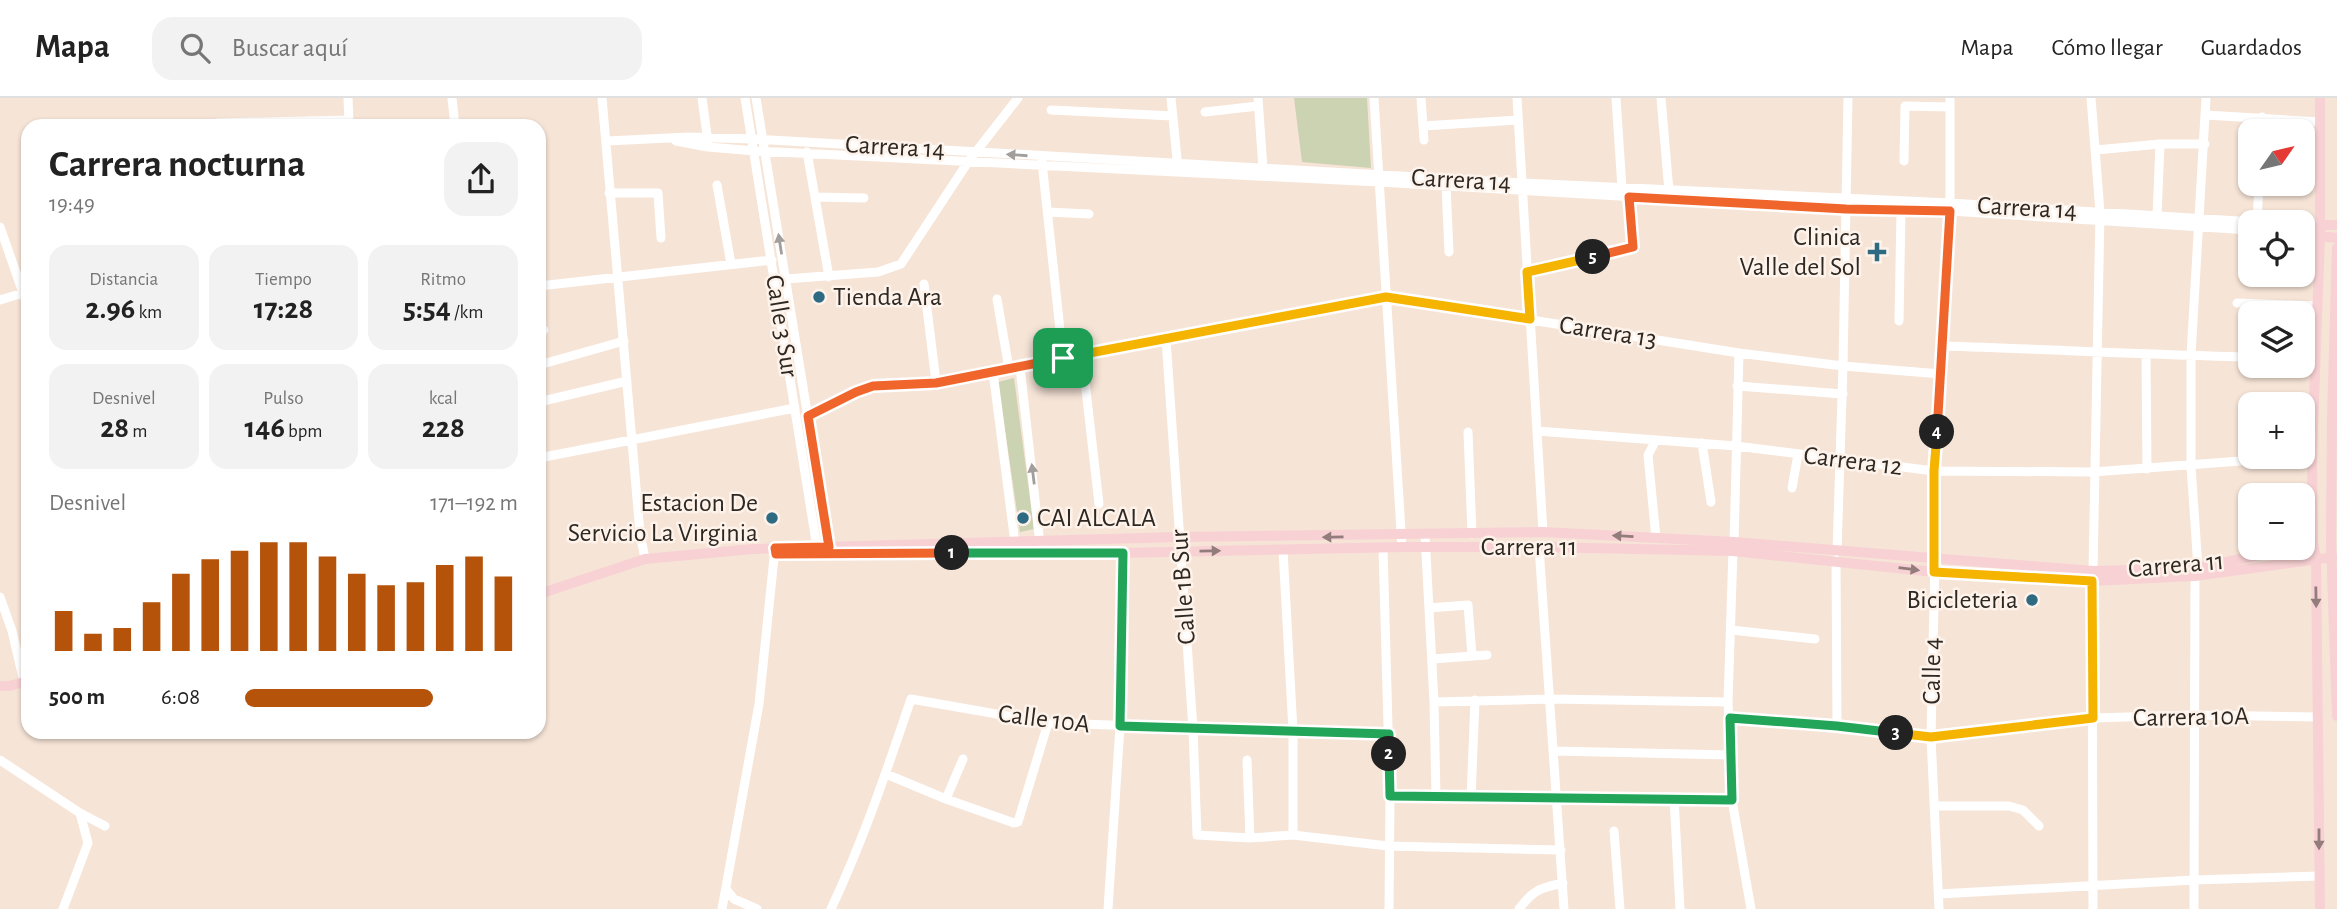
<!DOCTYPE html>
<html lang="es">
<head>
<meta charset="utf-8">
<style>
  body { margin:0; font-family:"Alegreya Sans",sans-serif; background:#f2f2f2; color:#222; height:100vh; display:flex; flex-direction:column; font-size:26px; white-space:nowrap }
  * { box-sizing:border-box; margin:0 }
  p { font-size:23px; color:#767676 }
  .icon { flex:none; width:38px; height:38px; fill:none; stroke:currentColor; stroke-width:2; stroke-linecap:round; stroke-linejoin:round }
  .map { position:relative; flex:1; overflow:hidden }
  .details { position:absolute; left:21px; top:21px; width:525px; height:620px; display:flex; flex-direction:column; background:#fff; border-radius:21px; box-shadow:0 2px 5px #0004 }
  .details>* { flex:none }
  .needle { width:46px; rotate:56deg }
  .tools { position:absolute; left:2238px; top:21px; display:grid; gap:14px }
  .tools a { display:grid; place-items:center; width:77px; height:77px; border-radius:14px; background:#fff; box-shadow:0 2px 5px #0004; font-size:35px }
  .pin { position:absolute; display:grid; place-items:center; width:60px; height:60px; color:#fff; margin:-30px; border-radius:14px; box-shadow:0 4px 10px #0006 }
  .km { position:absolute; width:35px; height:35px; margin:-18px; border-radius:50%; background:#222; color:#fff; font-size:19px; line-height:35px; text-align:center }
  .round { display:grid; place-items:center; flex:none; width:74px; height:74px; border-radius:21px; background:#f2f2f2 }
  .head { display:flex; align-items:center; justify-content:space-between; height:119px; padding:0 28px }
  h1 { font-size:38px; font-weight:600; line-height:52px }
  .metrics { display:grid; grid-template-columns:repeat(3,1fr); gap:10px; height:119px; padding:7px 28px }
  .metrics div { display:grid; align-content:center; border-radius:18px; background:#f2f2f2; text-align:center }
  .metrics b { font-size:30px; font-weight:600 }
  .metrics small { font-size:19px; font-weight:400 }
  .metrics p { font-size:19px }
  .chart { height:196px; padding:14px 28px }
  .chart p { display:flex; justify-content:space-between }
  .chart svg { width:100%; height:126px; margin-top:7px; stroke:#b45309; stroke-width:6 }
  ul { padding:0 28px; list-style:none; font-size:23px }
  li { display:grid; grid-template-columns:112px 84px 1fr; align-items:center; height:52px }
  li i { height:18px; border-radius:9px; background:#b45309 }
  header { display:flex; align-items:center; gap:42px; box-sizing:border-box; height:98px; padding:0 35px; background:#fff; border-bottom:2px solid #e0e0e0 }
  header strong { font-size:33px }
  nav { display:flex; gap:38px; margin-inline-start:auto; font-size:24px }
  .search { width:490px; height:63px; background:#f2f2f2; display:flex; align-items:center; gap:18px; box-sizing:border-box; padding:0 24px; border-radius:21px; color:#767676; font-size:26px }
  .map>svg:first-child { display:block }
</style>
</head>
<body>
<header>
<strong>Mapa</strong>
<div class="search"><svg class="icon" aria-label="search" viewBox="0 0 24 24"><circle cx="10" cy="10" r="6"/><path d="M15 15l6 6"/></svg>Buscar aquí</div>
<nav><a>Mapa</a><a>Cómo llegar</a><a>Guardados</a></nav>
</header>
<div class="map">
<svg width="2337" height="811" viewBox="0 0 2337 811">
  <rect width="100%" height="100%" fill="#f6e4d7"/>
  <!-- green -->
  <path fill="#cbd3b3" d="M1294,0H1367L1371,70L1302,64Z
    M1014,280L1034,431L1020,434L998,284Z"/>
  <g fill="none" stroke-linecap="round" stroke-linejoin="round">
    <!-- minor -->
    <path stroke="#fff" stroke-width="9" d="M348,0L349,26
      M452,0L455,28
      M602,0L640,435L645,461
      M702,0L708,44
      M745,0L818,456
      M756,0L830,455
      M1171,0L1178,71
      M1258,0L1263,71
      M1374,0L1402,449
      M1421,0L1424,42
      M1517,0L1543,434
      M1616,0L1622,90
      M1661,0L1669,93
      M2091,0L2100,114L2093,473
      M1051,12L1173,18
      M1205,14L1258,8
      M2206,17L2320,24
      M217,28V25L349,22
      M1423,28L1518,22
      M2262,33V19
      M607,43L689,39L753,41L1522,85L1950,105L2254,124
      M676,43L708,49L755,53L1379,84L1846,111L1950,113L2250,132
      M2096,52L2160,46H2205
      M807,54L829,179
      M1904,63L1905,8L1950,9
      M1042,64L1063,260
      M717,87L731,166
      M1446,87L1449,154
      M609,95H658L661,140
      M815,99L864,100
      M1048,114L1089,116
      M2157,118L2160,46
      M2257,124L2259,86
      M2303,127H2319
      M0,129L28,209
      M2303,136L2320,138
      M1527,174L1633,149L1629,99
      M786,181L878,174L901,166L968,64L1018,0
      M924,186L936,284
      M539,188L772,162
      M997,201L1009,271
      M0,202L23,195
      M2237,205L2317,208
      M1899,223L1901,113
      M539,233L544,232
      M1166,241L1193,631L1197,737L1250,740L1293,737L1388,748L1561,752
      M1943,248C2046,251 2148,257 2250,259
      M1082,257L1099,406
      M2146,257L2147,371
      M2303,260H2314
      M539,267L624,243
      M1020,269L1041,455
      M993,274L1015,445
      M1737,288L1843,296
      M539,304L627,283
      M808,318L873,288L936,284L1386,199L1739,255L1843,268L1941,276
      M1537,333L1736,348L1934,373L2093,374L2295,359
      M1468,334L1472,436
      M1702,345L1711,404
      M539,360L795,310
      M1792,390L1798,356
      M1425,437L1434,604L1436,699
      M1656,440L1648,357L1656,342
      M1734,444L1739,255
      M1539,449L1564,811
      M1383,450L1390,698L1389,811
      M1283,452L1293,633V737
      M1733,453L1728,604L1732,702L1751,811
      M1837,453L1843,268L1848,0
      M1836,462L1837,628
      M2198,470L2191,368V257L2206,0
      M2092,483L2093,811
      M0,499L12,533L24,584
      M1429,510L1468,507L1472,558
      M1731,532L1815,541
      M1432,561L1487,557
      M1434,604L1551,601L1728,604
      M1730,620L1837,628L1931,639L2093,620L2195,617L2317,619
      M1554,653L1731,657
      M0,662L80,715L105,728
      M1247,662L1250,740
      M886,676L946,701L1014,725L1018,724L1048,625
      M1390,698L1732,702
      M1471,700L1475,602
      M1674,700L1680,811
      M946,701L963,661
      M1934,708H2009L2023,712L2039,728
      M1614,733L1620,811
      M726,791L734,801L757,811
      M1939,796L2194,782L2319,778
      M63,811L88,745L80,715
      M722,811L759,606L775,450
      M831,811C863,743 887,672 911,601L1048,625L1389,636
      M1108,811L1120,628L1123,455
      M1519,811C1533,792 1540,790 1563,785
      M1939,811L1931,639L1935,461L1934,373L1943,248L1950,113V0
      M2194,811L2195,478"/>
    <!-- major -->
    <path stroke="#f8d1d4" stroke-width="10" d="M2319,127H2337
      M2320,138L2337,140
      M2337,150L2332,321L2331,445L2337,618
      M855,455H1123L1402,449H1539L1733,453L1934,474L2092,483L2195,478L2333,459
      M539,496L645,461L753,451L1179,439L1543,434L1734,444L2093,473L2198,470L2292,450
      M0,588H9L28,583
      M2320,811L2316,461L2313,445L2312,357L2320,138V0"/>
  </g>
  <!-- one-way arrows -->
  <defs><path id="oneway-solid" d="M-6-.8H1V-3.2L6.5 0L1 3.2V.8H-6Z" transform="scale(1.75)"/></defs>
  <g fill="#a19e9c">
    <use href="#oneway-solid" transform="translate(1017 57) rotate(-176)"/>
    <use href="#oneway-solid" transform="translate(780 146) rotate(-99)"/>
    <use href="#oneway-solid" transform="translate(1033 376) rotate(-97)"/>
  </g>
  <g fill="#937c7c">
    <use href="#oneway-solid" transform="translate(1623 438) rotate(-177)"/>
    <use href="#oneway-solid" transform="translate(1333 439) rotate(179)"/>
    <use href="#oneway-solid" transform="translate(1210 453) rotate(-1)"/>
    <use href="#oneway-solid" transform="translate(1909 471) rotate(7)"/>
    <use href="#oneway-solid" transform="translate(2316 499) rotate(89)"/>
    <use href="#oneway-solid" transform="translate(2319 741) rotate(90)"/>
  </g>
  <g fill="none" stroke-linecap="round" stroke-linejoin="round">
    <defs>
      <path id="split-1" d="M952,455L776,456L775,450L829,449L808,318L856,294L873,288L936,285L1063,260"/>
      <path id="split-2" d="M952,455H1123L1120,628L1389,636V656"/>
      <path id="split-3" d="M1389,656L1390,698L1732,702L1730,620L1837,628L1896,635"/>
      <path id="split-4" d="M1896,635L1931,639L2093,620L2092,483L1934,474V373L1937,334"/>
      <path id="split-5" d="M1593,159L1633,149L1629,99L1846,111L1950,113L1937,334"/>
      <path id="split-6" d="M1063,260L1386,199L1530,221L1527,174L1593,159"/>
    </defs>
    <!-- split-1 casing -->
    <use href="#split-1" stroke="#fff" stroke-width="14"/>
    <!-- split-2 casing -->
    <use href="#split-2" stroke="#fff" stroke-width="14"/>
    <!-- split-3 casing -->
    <use href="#split-3" stroke="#fff" stroke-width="14"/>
    <!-- split-4 casing -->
    <use href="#split-4" stroke="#fff" stroke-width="14"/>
    <!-- split-5 casing -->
    <use href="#split-5" stroke="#fff" stroke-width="14"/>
    <!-- split-6 casing -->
    <use href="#split-6" stroke="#fff" stroke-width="14"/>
    <!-- split-1 -->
    <use href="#split-1" stroke="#f0652b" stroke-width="9"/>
    <!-- split-2 -->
    <use href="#split-2" stroke="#22a559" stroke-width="9"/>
    <!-- split-3 -->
    <use href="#split-3" stroke="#22a559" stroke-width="9"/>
    <!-- split-4 -->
    <use href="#split-4" stroke="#f5b400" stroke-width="9"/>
    <!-- split-5 -->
    <use href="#split-5" stroke="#f0652b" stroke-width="9"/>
    <!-- split-6 -->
    <use href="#split-6" stroke="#f5b400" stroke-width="9"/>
  </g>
  <!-- markers -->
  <g fill="#2e6b82" stroke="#fef3eb" stroke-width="2.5">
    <path d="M1873.5 143.5h7v7h7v7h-7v7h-7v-7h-7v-7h7z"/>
    <circle cx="819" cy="199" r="7"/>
    <circle cx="772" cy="420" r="7"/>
    <circle cx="1023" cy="420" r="7"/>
    <circle cx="2032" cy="502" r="7"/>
  </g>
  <g text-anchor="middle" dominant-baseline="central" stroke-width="5" stroke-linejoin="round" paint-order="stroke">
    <!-- street labels -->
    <g font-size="26" fill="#2e2823" stroke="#fef3eb">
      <text transform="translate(895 49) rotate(3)">Carrera 14</text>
      <text transform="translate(1461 82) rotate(3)">Carrera 14</text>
      <text transform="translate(2027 110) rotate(3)">Carrera 14</text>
      <text transform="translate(782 228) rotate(81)">Calle 3 Sur</text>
      <text transform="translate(1608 234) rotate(9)">Carrera 13</text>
      <text transform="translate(1853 363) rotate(7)">Carrera 12</text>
      <text x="1529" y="449">Carrera 11</text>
      <text transform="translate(2176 467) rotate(-5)">Carrera 11</text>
      <text transform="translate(1183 489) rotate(-94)">Calle 1B Sur</text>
      <text transform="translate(1932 573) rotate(-89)">Calle 4</text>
      <text transform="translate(2191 619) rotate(-1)">Carrera 10A</text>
      <text transform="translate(1044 621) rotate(7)">Calle 10A</text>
    </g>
    <!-- poi labels -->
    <g font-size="26" fill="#2e2823" stroke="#fef3eb" text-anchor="end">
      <text x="1861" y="139">Clinica<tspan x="1861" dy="30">Valle del Sol</tspan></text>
      <text x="833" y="199" text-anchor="start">Tienda Ara</text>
      <text x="758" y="405">Estacion De<tspan x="758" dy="30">Servicio La Virginia</tspan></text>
      <text x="1037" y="420" text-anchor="start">CAI ALCALA</text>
      <text x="2018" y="502">Bicicleteria</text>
    </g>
  </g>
</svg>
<div class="tools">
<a><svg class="needle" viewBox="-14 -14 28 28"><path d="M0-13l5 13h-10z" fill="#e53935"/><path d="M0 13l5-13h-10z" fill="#767676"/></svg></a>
<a><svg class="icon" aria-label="locate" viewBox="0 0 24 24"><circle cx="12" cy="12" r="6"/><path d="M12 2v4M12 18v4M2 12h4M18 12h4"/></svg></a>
<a><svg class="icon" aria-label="layers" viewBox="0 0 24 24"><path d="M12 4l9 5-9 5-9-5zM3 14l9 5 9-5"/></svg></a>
<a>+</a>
<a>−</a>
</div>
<div class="pin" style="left:1063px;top:260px;background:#1e9e55"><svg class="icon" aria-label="arrive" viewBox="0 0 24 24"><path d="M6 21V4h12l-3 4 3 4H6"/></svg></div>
<b class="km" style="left:952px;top:455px">1</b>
<b class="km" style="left:1389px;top:656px">2</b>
<b class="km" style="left:1896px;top:635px">3</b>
<b class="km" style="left:1937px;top:334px">4</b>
<b class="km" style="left:1593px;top:159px">5</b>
<section class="details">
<div class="head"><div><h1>Carrera nocturna</h1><p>19:49</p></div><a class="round"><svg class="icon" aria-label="share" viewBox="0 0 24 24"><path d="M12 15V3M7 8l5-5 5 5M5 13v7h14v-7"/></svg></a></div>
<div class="metrics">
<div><p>Distancia</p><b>2.96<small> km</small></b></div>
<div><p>Tiempo</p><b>17:28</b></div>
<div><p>Ritmo</p><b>5:54<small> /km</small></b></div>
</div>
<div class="metrics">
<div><p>Desnivel</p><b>28<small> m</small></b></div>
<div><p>Pulso</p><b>146<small> bpm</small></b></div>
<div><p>kcal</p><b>228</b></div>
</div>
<div class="chart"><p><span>Desnivel</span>171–192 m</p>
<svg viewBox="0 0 160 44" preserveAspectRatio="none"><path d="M5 44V30M15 44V38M25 44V36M35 44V27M45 44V17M55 44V12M65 44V9M75 44V6M85 44V6M95 44V11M105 44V17M115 44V21M125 44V20M135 44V14M145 44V11M155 44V18"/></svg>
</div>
<ul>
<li><b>500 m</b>6:08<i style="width:69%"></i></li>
</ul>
</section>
</div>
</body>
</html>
